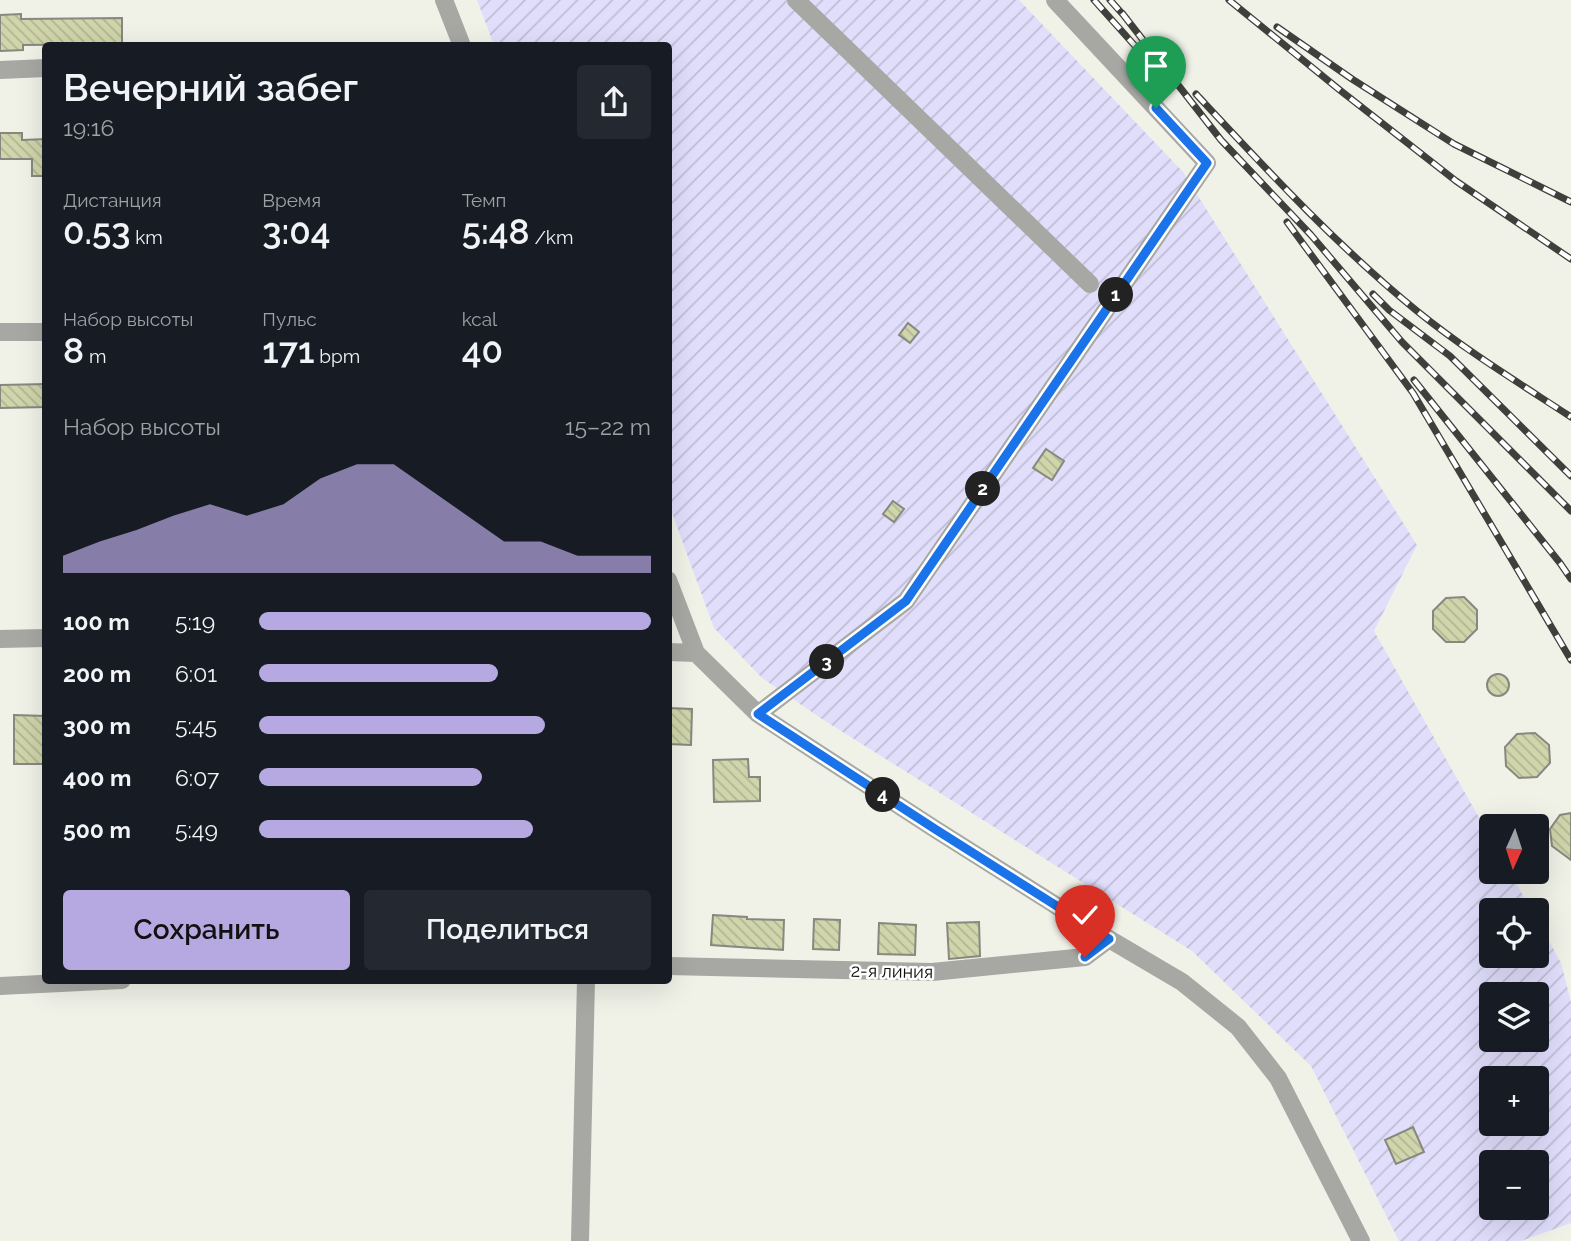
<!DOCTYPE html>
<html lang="ru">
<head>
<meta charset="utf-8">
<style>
  body { margin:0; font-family:Raleway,sans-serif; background:#242831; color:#f1f3f6; height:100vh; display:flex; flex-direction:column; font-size:26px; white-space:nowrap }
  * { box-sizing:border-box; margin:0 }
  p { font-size:23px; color:#9ea1a6 }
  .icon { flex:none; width:38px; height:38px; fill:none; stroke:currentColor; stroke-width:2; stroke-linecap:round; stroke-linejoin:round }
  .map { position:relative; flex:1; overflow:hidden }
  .drawer { position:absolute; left:42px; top:42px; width:630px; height:942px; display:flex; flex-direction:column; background:#171b24; border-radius:7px; box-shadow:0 7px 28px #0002 }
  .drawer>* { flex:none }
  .needle { width:46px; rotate:183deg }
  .buttons { position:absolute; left:1479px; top:814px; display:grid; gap:14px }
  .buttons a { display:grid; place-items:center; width:70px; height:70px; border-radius:7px; background:#171b24; box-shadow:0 7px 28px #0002; font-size:35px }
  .pin { position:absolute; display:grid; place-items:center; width:60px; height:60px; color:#fff; margin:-72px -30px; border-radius:50% 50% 50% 0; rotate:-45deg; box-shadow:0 0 7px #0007 }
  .pin .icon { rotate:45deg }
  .km { position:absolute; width:35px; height:35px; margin:-18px; border-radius:50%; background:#222; color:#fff; font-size:19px; line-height:35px; text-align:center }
  .round { display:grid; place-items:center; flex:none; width:74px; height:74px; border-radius:7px; background:#242831 }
  .overview { display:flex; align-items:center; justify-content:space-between; height:119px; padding:0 21px }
  h1 { font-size:38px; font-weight:600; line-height:52px }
  .metrics { display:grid; grid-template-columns:repeat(3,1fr); gap:10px; height:119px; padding:7px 21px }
  .metrics div { display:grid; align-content:center }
  .metrics b { font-size:35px; font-weight:600 }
  .metrics small { font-size:19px; font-weight:400 }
  .metrics p { font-size:19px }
  .chart { height:196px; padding:14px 21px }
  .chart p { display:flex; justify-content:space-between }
  .chart svg { width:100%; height:126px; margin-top:7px; fill:#b6a9e2; opacity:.7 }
  .action { display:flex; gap:14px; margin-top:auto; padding:14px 21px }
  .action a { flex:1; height:80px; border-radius:7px; background:#b6a9e2; color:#111; font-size:28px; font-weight:600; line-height:80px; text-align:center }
  .action a+a { background:#242831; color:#f1f3f6 }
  ul { padding:0 21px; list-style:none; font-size:23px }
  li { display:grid; grid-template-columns:112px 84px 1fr; align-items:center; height:52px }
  li i { height:18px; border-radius:9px; background:#b6a9e2 }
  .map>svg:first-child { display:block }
</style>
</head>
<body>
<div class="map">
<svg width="1571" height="1241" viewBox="0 0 1571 1241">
  <defs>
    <pattern id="garden-furrows" width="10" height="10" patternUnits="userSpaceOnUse" patternTransform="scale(1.75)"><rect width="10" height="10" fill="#e1defc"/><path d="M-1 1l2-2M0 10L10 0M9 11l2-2" fill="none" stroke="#c0bdd7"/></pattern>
    <pattern id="building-back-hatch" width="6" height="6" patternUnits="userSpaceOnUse" patternTransform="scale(1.75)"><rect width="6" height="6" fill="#d0d5ab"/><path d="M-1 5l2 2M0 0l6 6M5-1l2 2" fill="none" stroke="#b1b692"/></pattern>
  </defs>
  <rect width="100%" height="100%" fill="#f0f2e8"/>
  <!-- garden -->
  <path fill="url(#garden-furrows)" fill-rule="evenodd" d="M477,0H1019L1183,172L1417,545L1374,631L1491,839V872H1510L1531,910H1491V956H1536L1537,919L1561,963L1571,1002V1223L1521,1241H1399L1311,1066L1192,951L822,719L762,678L714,628L669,505L668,46L494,45ZM1491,994H1536V1040H1491ZM1491,1078H1536V1124H1491ZM1491,1162H1536V1208H1491Z"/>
  <!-- building -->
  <path fill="url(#building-back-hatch)" stroke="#87887f" stroke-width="2" d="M21,14V19L122,18V44L23,45V50L0,51V15Z
    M0,133H22V140L46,139V176H32V159H0Z
    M908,323L919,332L910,343L899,335Z
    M46,384V407L0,408V385Z
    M1046,449L1064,461L1052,480L1033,468Z
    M893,501L904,509L894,522L883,514Z
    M1464,597L1477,610V629L1464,642H1446L1433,629V611L1446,598Z
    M1487 685a11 11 0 1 1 22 0a11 11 0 1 1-22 0Z
    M668,708L692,709L691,745L668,744Z
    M14,715L46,716V764H14Z
    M1535,733L1549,745L1550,763L1537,777L1519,778L1506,766L1505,747L1517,734Z
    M748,759L749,777H760V801L714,802L713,760Z
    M1571,813V860L1552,846L1550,829L1560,815Z
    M713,915L747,917V919L784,920L783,950L711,945Z
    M814,919L840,920L839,950L813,949Z
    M979,922L980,956L949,959L947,923Z
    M879,923L916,925L915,955L878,954Z
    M1413,1127L1424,1152L1396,1164L1385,1140Z"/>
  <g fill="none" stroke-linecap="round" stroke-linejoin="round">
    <!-- minor -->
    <path stroke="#a7a7a3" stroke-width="18" d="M444,0L462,46
      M796,0L1090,284
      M0,70L46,68
      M0,332H46
      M668,580L696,653L758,714L935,829L1109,939L1182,982L1238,1027L1278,1078L1361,1241
      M0,639L46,638
      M668,652L696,653
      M758,714L906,601L1207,163L1055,0
      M668,966L932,972L1085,957L1109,939
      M0,986L122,980
      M580,1241L586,980"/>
    <defs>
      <path id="rail" d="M1094,0L1136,47
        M1110,0L1127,19
        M1229,0L1341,91L1456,181L1571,259
        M1122,13L1221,140L1311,235L1402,342L1571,511
        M1277,27L1352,79L1454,144L1571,202
        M1196,94C1266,169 1336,245 1417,311C1465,350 1519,383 1571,417
        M1287,222L1413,393L1571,660
        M1373,294L1389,310L1450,356L1571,476
        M1414,380L1560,563L1571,579"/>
    </defs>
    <!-- rail casing -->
    <use href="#rail" stroke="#3f403c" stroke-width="7"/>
    <!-- rail -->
    <use href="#rail" stroke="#fff" stroke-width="4.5" stroke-dasharray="13" stroke-linecap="butt"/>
  </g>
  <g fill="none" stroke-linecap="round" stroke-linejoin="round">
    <defs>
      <path id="route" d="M1085,957L1109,939L935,829L758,714L906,601L1207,163L1156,108"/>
    </defs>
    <!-- route casing -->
    <use href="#route" stroke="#fff" stroke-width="14"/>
    <!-- route -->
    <use href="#route" stroke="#1a73e8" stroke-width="9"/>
  </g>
  <g text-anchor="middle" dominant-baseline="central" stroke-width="5" stroke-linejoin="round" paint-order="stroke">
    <!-- street labels -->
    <g font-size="18" fill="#0d0e0b" stroke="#fff">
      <text transform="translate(892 971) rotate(1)">2-я линия</text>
    </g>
  </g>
</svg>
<div class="buttons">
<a><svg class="needle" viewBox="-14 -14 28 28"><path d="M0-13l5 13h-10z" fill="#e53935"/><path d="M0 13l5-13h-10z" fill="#9ea1a6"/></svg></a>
<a><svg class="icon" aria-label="locate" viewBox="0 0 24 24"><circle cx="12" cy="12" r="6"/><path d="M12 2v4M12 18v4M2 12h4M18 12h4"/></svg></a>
<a><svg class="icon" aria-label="layers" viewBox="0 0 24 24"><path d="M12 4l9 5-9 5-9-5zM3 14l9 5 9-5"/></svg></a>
<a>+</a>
<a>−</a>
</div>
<div class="pin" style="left:1156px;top:108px;background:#1e9e55"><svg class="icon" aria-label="arrive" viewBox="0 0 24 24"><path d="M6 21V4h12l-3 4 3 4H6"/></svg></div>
<div class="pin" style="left:1085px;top:957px;background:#d93025"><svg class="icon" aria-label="check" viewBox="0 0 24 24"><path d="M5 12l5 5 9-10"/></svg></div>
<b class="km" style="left:1116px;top:295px">1</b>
<b class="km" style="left:983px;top:489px">2</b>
<b class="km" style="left:827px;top:662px">3</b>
<b class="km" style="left:883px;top:795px">4</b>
<section class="drawer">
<div class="overview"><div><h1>Вечерний забег</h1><p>19:16</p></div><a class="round"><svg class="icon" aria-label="share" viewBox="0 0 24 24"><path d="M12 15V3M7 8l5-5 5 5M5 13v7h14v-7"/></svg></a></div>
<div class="metrics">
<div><p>Дистанция</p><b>0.53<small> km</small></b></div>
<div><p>Время</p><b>3:04</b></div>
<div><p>Темп</p><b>5:48<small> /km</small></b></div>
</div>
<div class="metrics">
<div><p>Набор высоты</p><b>8<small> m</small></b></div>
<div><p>Пульс</p><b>171<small> bpm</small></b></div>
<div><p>kcal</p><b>40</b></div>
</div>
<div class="chart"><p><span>Набор высоты</span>15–22 m</p>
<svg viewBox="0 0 160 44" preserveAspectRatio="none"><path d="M0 44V38L10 33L20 29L30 24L40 20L50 24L60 20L70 11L80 6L90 6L100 15L110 24L120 33L130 33L140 38L150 38L160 38V44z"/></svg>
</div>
<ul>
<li><b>100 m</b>5:19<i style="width:100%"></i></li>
<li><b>200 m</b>6:01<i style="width:61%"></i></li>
<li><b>300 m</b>5:45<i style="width:73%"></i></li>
<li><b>400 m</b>6:07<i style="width:57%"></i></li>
<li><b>500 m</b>5:49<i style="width:70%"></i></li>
</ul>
<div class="action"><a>Сохранить</a><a>Поделиться</a></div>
</section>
</div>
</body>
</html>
